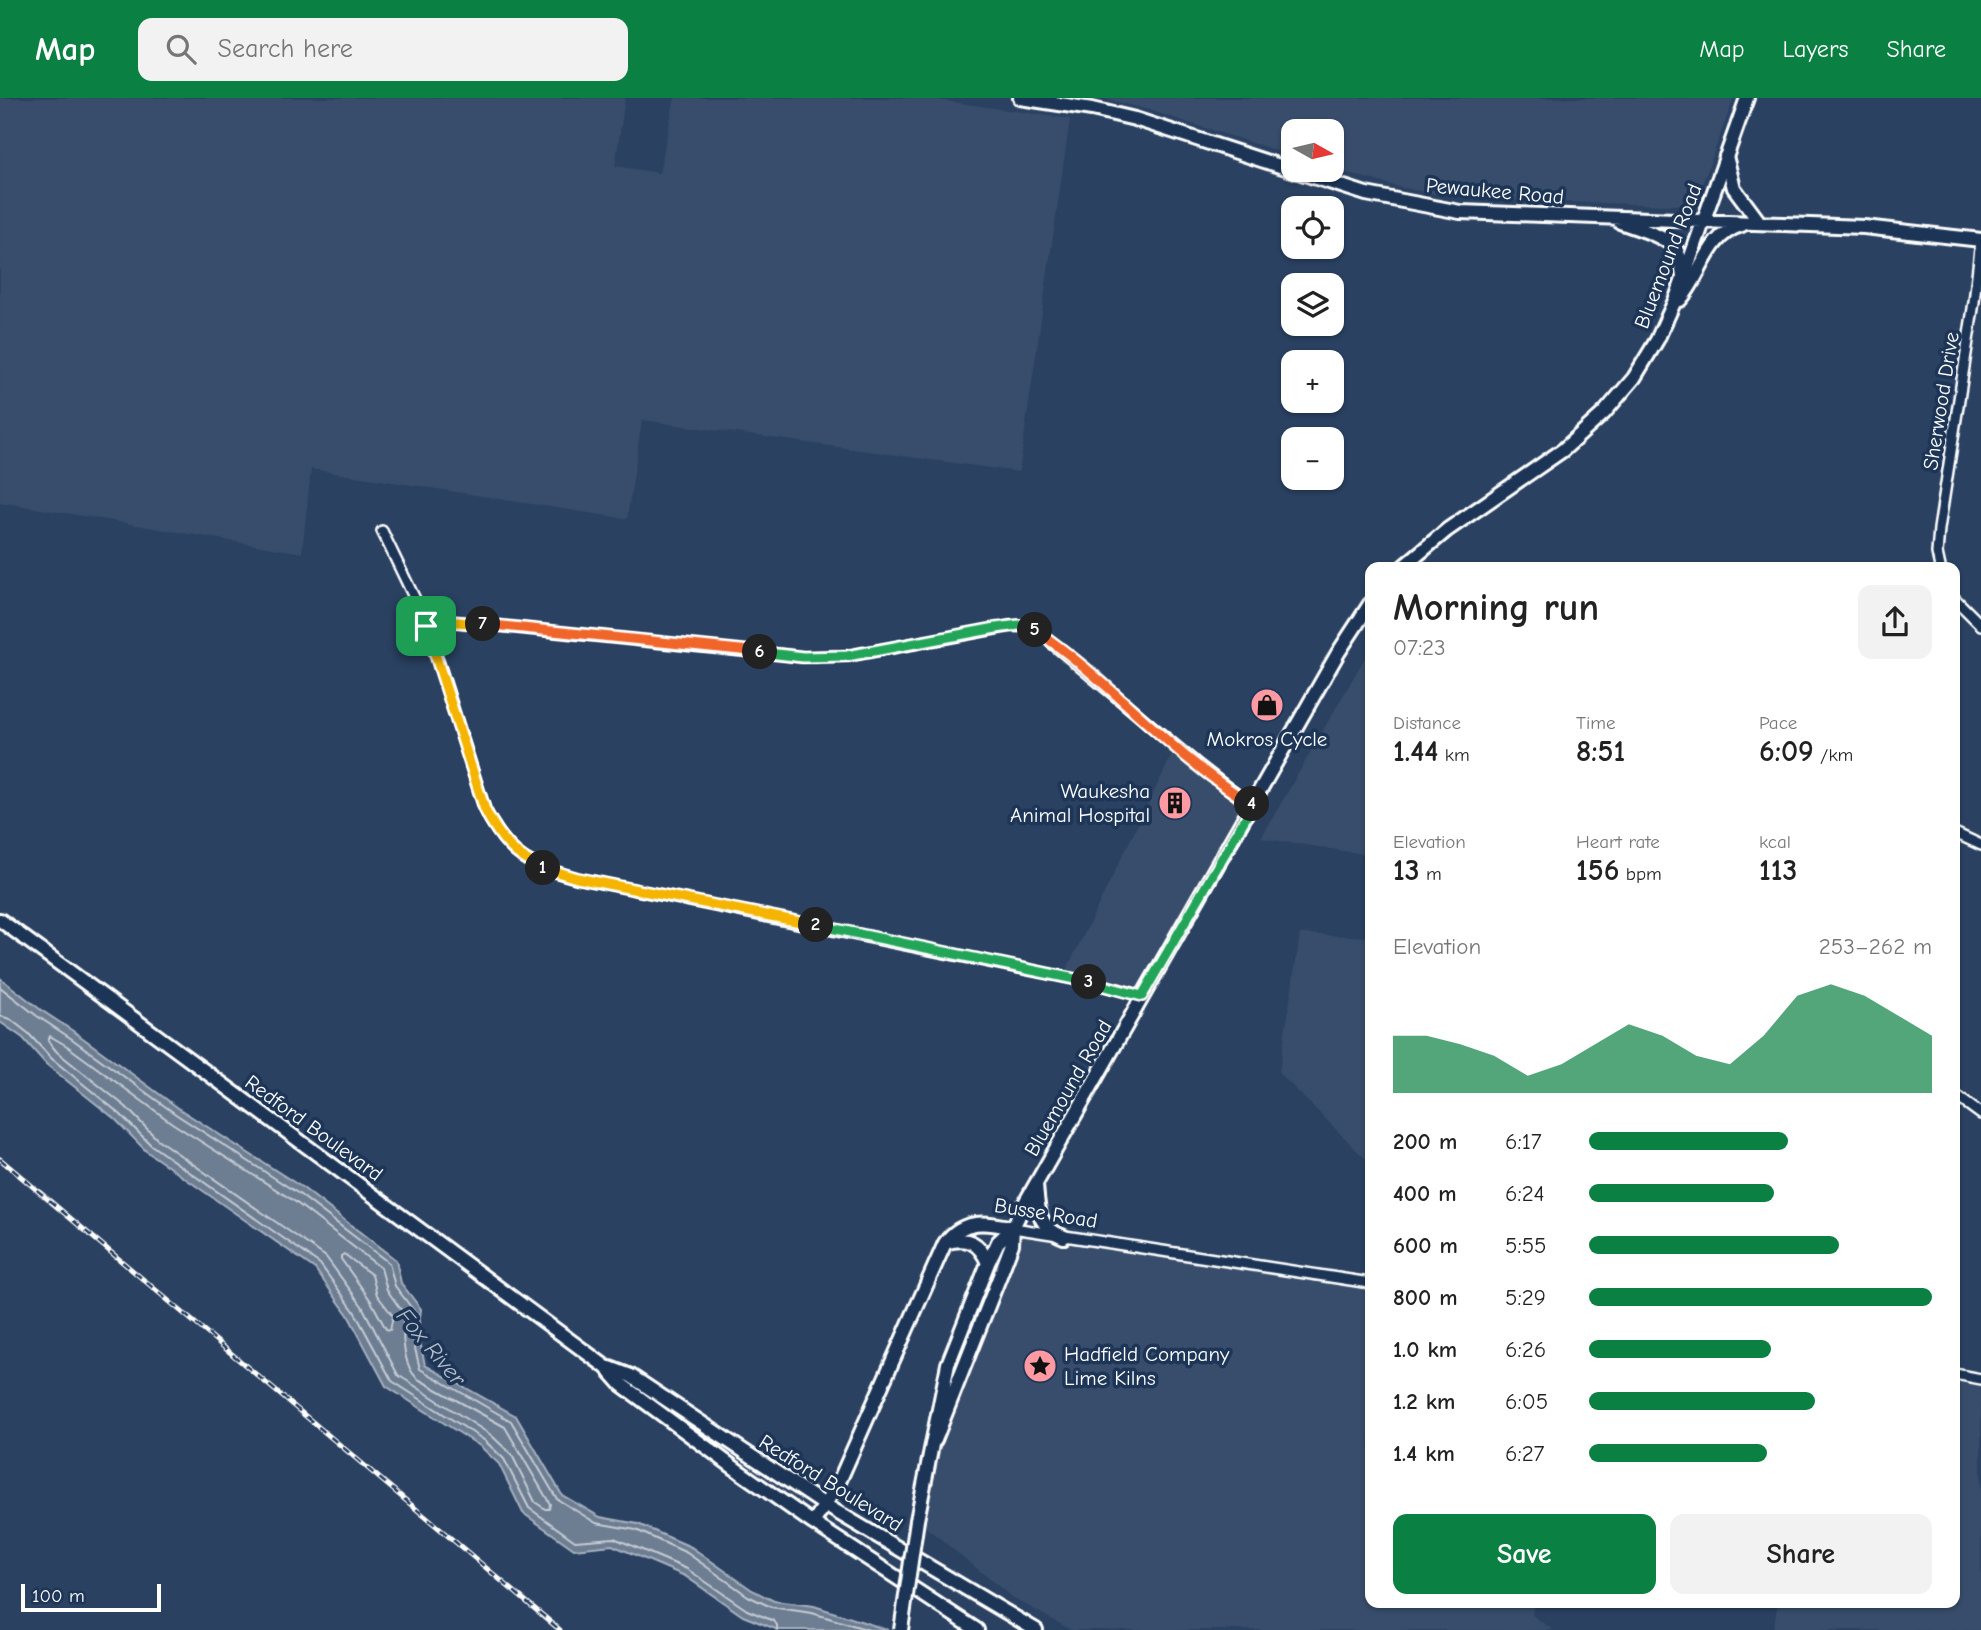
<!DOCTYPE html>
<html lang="en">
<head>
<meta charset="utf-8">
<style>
  body { margin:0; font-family:"Comic Neue",sans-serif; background:#f2f2f2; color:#222; height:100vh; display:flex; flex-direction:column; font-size:26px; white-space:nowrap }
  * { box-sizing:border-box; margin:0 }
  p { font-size:23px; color:#767676 }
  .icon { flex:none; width:38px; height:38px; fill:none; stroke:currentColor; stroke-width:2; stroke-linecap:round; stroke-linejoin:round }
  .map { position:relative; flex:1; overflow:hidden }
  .details { position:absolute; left:1365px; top:464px; width:595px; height:1046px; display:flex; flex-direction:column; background:#fff; border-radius:14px; box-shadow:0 2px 5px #0004 }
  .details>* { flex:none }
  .needle { width:46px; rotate:98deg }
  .fabs { position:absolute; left:1281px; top:21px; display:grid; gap:14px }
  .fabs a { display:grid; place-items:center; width:63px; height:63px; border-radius:14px; background:#fff; box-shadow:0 2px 5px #0004; font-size:35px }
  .scale { position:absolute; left:21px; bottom:18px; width:140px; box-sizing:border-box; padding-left:7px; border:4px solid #fff; border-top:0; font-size:19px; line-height:24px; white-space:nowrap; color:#fff; -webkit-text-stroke:5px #1d3557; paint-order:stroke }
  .pin { position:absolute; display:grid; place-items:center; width:60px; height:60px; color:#fff; margin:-30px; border-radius:14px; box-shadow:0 4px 10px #0006 }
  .km { position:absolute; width:35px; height:35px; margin:-18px; border-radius:50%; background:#222; color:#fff; font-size:19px; line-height:35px; text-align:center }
  .round { display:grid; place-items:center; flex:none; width:74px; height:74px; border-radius:14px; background:#f2f2f2 }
  .overview { display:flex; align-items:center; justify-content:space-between; height:119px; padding:0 28px }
  h1 { font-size:38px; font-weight:800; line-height:52px }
  .stats { display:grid; grid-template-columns:repeat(3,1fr); gap:10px; height:119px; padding:7px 28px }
  .stats div { display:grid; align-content:center }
  .stats b { font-size:30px; font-weight:800 }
  .stats small { font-size:19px; font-weight:400 }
  .stats p { font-size:19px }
  .chart { height:196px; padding:14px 28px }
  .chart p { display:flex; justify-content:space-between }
  .chart svg { width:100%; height:126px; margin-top:7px; fill:#0b8043; opacity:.7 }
  .action { display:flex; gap:14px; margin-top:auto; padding:14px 28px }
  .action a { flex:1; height:80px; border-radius:14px; background:#0b8043; color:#fff; font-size:28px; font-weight:800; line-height:80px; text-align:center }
  .action a+a { background:#f2f2f2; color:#222 }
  ul { padding:0 28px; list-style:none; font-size:23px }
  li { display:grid; grid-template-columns:112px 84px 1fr; align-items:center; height:52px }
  li i { height:18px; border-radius:9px; background:#0b8043 }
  header { display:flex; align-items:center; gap:42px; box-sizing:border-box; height:98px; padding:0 35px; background:#0b8043; color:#fff }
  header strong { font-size:33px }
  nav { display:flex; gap:38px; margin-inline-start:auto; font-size:24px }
  .search { width:490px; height:63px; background:#f2f2f2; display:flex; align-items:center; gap:18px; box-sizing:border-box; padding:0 24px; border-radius:14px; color:#767676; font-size:26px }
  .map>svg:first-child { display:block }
</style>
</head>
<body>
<header>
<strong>Map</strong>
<div class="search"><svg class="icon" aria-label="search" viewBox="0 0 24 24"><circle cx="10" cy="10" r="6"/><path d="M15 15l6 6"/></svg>Search here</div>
<nav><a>Map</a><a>Layers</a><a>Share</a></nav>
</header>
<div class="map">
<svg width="1981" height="1532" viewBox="0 0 1981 1532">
  <rect width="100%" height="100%" fill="#2a4161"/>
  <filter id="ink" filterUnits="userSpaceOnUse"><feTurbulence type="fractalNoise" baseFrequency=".0143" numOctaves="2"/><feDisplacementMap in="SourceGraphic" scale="14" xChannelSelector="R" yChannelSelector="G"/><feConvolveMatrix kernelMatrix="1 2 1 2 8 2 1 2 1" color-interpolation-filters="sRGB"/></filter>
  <g filter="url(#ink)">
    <!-- built -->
    <path fill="#394e6c" d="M0,0H625L615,68L659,75L675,0H924L1070,21L1019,374L642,322L627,421L311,371L302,455L0,404Z
      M1103,0H1734L1699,95L1687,106L1675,107L1490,102L1441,97L1399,89L1332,71V33H1293V58L1149,12Z
      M1370,551V757L1261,740Z
      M1176,649L1253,707L1142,898L1063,879Z
      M1300,836L1370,839V1065L1279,975Z
      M1013,1130L1370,1185V1505H1534L1532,1517L1553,1532H1071L1012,1499L917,1422L924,1388Z
      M1955,1276L1981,1281V1532H1773L1778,1505H1955Z"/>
    <!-- water -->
    <path fill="#6d7d92" stroke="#a7b1be" stroke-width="2" d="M0,880L41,912L76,935L181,1012L303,1090L396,1162L401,1185L421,1211L418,1234L425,1267L516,1318L562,1397L600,1419L638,1426L691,1449L752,1492L774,1503L814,1508L888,1532H778L743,1518L685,1478L612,1447L574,1451L523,1415L499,1366L480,1348L386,1288L348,1217L315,1171L146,1053L115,1021L46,966L23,940L0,924Z"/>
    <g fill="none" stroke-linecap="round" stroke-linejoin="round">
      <!-- shore -->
      <path stroke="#c5cbd3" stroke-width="2" d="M0,889L37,918L72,941L177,1017L299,1096L389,1165L395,1188L414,1213L411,1234L420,1271L511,1323L557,1401L596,1425L636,1432L687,1455L748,1498L771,1509L812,1515L869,1532
        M0,918L10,921L28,935L51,960L120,1016L151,1047L320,1166L354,1213L392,1283L484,1342L504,1361L529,1410L575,1443L614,1440L687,1471L747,1512L774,1523L777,1527V1532
        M50,938L67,948L172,1025L294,1103L381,1170L387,1192L404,1216C402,1234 402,1268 418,1281L505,1329L550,1406L549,1411H545L535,1404L512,1357L491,1337L398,1277L362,1208L326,1159L157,1041L126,1009L57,954L48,943Z
        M344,1156L372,1177L377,1197L393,1218L390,1232L386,1231L371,1203L341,1161V1158Z"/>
      <defs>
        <path id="street" d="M382,433L426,524L485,712C509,758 528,768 577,780L1103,887L1142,898
          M1940,469L1937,455L1939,431L1974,204L1981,142
          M1955,501L1981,527
          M426,524L440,522L803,559L847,558L1011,528L1030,529L1047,541L1196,665L1237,697L1253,707
          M1955,735L1981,747
          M1955,997L1981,1016
          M1013,1130L1370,1185
          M1955,1276L1981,1281"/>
        <path id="secondary" d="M1020,0L1092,11L1135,21L1366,96L1460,114L1864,129L1981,142
          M1726,58L1734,90L1760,125
          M1620,124C1636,130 1666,138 1676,151C1681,159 1682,169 1683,178
          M1680,202C1702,178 1707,136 1742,127
          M1403,469L1447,432L1563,352L1604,315L1634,280L1657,242L1677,198L1747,0
          M0,822L606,1269L622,1287L740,1374L813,1425L977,1532
          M1036,1086C1038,1111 1037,1129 1064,1139
          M945,1145C968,1138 979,1144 988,1165
          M610,1270L631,1278L825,1407L1036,1532
          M935,1342L1001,1175L1012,1146L1013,1130L1025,1105L1338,555L1370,506
          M917,1422L948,1266L988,1165L998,1144L1013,1130
          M813,1425L838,1386L945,1145C963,1120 987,1124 1013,1130"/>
      </defs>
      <!-- street casing -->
      <use href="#street" stroke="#fff" stroke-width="14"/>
      <!-- secondary casing -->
      <use href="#secondary" stroke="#fff" stroke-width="18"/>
      <!-- street -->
      <use href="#street" stroke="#1d3557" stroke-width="9"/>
      <!-- secondary -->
      <use href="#secondary" stroke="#1d3557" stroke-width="12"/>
      <defs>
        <path id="rail" d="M0,1061L560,1532"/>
      </defs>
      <!-- rail casing -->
      <use href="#rail" stroke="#fff" stroke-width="5"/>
      <!-- rail -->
      <use href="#rail" stroke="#1d3557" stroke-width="2.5" stroke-dasharray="8" stroke-linecap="butt"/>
      <defs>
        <path id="secondary-bridge" d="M901,1532L917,1422"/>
      </defs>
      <!-- secondary-bridge casing -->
      <use href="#secondary-bridge" stroke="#fff" stroke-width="18" stroke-linecap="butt"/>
      <!-- secondary-bridge -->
      <use href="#secondary-bridge" stroke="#1d3557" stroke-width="12"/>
    </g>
  </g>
  <g fill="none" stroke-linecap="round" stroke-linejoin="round" filter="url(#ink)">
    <defs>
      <path id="split-1" d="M426,528L485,712C499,739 514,759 543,770"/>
      <path id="split-2" d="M543,770L577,780L816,827"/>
      <path id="split-3" d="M816,827L1089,884"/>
      <path id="split-4" d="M1089,884L1142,898L1253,707L1252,706"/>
      <path id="split-5" d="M1035,532C1112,583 1172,659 1252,706"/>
      <path id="split-6" d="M760,554L803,559L847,558L996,530L1019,527L1035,532"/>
      <path id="split-7" d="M483,526L760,554"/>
      <path id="split-8" d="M426,528V524L430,522L483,526"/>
    </defs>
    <!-- split-1 casing -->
    <use href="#split-1" stroke="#fff" stroke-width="14"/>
    <!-- split-2 casing -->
    <use href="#split-2" stroke="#fff" stroke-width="14"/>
    <!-- split-3 casing -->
    <use href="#split-3" stroke="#fff" stroke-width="14"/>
    <!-- split-4 casing -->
    <use href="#split-4" stroke="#fff" stroke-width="14"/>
    <!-- split-5 casing -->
    <use href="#split-5" stroke="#fff" stroke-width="14"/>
    <!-- split-6 casing -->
    <use href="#split-6" stroke="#fff" stroke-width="14"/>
    <!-- split-7 casing -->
    <use href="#split-7" stroke="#fff" stroke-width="14"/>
    <!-- split-8 casing -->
    <use href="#split-8" stroke="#fff" stroke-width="14"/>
    <!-- split-1 -->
    <use href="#split-1" stroke="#f5b400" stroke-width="9"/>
    <!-- split-2 -->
    <use href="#split-2" stroke="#f5b400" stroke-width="9"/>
    <!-- split-3 -->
    <use href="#split-3" stroke="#22a559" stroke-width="9"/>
    <!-- split-4 -->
    <use href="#split-4" stroke="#22a559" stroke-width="9"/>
    <!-- split-5 -->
    <use href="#split-5" stroke="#f0652b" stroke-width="9"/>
    <!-- split-6 -->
    <use href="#split-6" stroke="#22a559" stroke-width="9"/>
    <!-- split-7 -->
    <use href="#split-7" stroke="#f0652b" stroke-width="9"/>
    <!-- split-8 -->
    <use href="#split-8" stroke="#f5b400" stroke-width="9"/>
  </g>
  <!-- icons -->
  <defs>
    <symbol id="shop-disc" viewBox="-11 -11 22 22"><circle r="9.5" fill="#ff9aa2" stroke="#1d3557"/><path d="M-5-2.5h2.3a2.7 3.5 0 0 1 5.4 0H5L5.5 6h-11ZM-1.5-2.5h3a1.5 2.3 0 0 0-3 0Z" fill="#111"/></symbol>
    <symbol id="building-disc" viewBox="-11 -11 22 22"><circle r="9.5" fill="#ff9aa2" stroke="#1d3557"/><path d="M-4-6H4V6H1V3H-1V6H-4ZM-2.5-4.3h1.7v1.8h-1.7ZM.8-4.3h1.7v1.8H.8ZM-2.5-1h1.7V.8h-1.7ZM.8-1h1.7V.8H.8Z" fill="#111"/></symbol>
    <symbol id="sight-disc" viewBox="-11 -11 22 22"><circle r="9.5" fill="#ff9aa2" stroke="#1d3557"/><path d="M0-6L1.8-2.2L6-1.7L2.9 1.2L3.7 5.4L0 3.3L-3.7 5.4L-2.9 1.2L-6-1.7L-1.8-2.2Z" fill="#111"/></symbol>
  </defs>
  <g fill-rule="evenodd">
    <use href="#shop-disc" x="1248" y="588" width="38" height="38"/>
    <use href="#building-disc" x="1156" y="686" width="38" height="38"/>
    <use href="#sight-disc" x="1021" y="1249" width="38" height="38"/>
  </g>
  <g text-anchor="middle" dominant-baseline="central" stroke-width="7" stroke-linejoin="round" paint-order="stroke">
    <!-- street labels -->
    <g font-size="21" fill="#fff" stroke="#1d3557">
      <text transform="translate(1495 93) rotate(5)">Pewaukee Road</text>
      <text transform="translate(1668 158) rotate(-69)">Bluemound Road</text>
      <text transform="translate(1941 303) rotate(-81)">Sherwood Drive</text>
      <text transform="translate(1068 990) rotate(-60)">Bluemound Road</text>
      <text transform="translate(314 1030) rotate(36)">Redford Boulevard</text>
      <text transform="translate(1046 1115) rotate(9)">Busse Road</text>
      <text transform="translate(831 1385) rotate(32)">Redford Boulevard</text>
    </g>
    <!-- poi labels -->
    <g font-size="21" fill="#fff" stroke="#1d3557">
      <text x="1267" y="641">Mokros Cycle</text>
      <text x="1150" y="693" text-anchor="end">Waukesha<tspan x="1150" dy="24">Animal Hospital</tspan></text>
      <text x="1064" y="1256" text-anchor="start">Hadfield Company<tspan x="1064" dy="24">Lime Kilns</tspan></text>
    </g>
    <!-- water labels -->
    <g font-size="23" font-style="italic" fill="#b6bec8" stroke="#1d3557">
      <text transform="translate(431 1249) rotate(50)">Fox River</text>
    </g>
  </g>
</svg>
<div class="fabs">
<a><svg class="needle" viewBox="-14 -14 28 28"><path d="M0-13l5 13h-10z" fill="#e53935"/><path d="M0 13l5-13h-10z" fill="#767676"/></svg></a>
<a><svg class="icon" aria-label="locate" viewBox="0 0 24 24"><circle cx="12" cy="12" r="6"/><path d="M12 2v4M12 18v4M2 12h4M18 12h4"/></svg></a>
<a><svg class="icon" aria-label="layers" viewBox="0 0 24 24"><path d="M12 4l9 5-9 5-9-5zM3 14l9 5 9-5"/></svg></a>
<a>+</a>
<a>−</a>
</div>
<div class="scale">100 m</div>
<div class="pin" style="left:426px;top:528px;background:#1e9e55"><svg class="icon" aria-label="arrive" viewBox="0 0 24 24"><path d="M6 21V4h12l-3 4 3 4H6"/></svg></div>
<b class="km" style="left:543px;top:770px">1</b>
<b class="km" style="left:816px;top:827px">2</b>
<b class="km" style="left:1089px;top:884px">3</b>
<b class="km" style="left:1252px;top:706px">4</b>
<b class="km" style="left:1035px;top:532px">5</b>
<b class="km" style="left:760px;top:554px">6</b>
<b class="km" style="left:483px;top:526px">7</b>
<section class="details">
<div class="overview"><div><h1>Morning run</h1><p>07:23</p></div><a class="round"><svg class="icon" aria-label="share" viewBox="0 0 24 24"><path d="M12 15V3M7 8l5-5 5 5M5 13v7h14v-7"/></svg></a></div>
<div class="stats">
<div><p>Distance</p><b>1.44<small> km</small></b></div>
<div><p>Time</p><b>8:51</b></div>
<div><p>Pace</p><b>6:09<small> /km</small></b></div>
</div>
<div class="stats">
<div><p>Elevation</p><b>13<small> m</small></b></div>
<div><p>Heart rate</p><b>156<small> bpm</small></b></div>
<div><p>kcal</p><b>113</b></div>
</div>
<div class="chart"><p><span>Elevation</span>253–262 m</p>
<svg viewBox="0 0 160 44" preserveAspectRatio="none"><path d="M0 44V24L10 24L20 27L30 31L40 38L50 34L60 27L70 20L80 24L90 31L100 34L110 24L120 10L130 6L140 10L150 17L160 24V44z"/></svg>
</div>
<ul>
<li><b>200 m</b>6:17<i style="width:58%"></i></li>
<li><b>400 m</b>6:24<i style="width:54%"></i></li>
<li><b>600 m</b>5:55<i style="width:73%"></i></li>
<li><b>800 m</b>5:29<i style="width:100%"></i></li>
<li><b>1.0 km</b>6:26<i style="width:53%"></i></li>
<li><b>1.2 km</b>6:05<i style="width:66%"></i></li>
<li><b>1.4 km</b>6:27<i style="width:52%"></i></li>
</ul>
<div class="action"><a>Save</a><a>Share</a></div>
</section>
</div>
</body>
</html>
